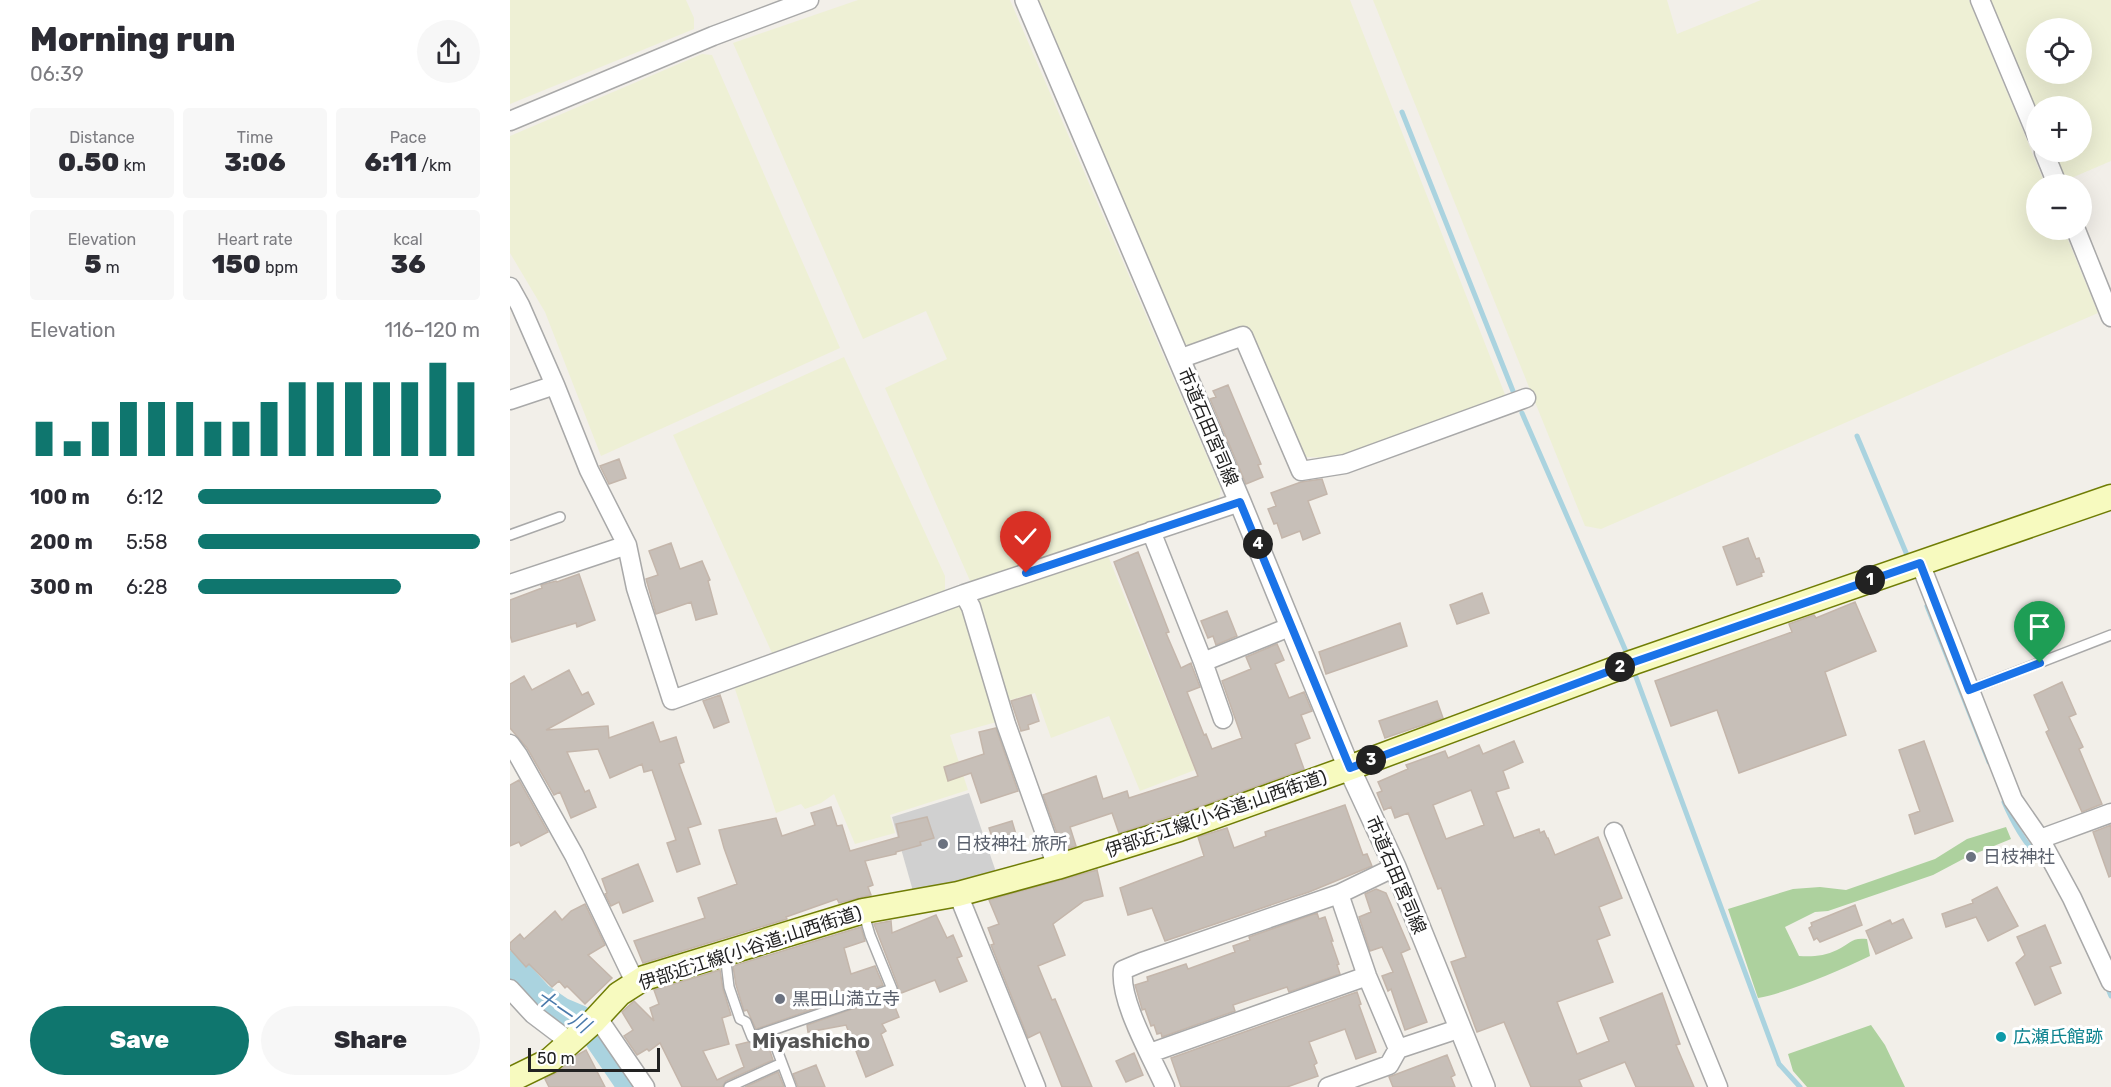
<!DOCTYPE html>
<html lang="en">
<head>
<meta charset="utf-8">
<style>
  body { margin:0; font-family:Rubik,"Noto Sans JP",sans-serif; background:#f7f7f7; color:#2b2b33; height:100vh; display:flex; flex-direction:column; font-size:22px; white-space:nowrap }
  * { box-sizing:border-box; margin:0 }
  p { font-size:20px; color:#7c7c81 }
  .icon { flex:none; width:33px; height:33px; fill:none; stroke:currentColor; stroke-width:2; stroke-linecap:round; stroke-linejoin:round }
  .map { position:relative; flex:1; overflow:hidden }
  .sheet { display:flex; flex-direction:column; background:#fff; width:510px }
  .sheet>* { flex:none }
  .tools { position:absolute; left:1516px; top:18px; display:grid; gap:12px }
  .tools a { display:grid; place-items:center; width:66px; height:66px; border-radius:50%; background:#fff; box-shadow:0 6px 24px #0002; font-size:30px }
  .scale { position:absolute; left:18px; bottom:15px; width:132px; box-sizing:border-box; padding-left:6px; border:3px solid #222; border-top:0; font-size:16px; line-height:21px; white-space:nowrap; color:#222; -webkit-text-stroke:4px #fff; paint-order:stroke }
  .pin { position:absolute; display:grid; place-items:center; width:51px; height:51px; color:#fff; margin:-62px -26px; border-radius:50% 50% 50% 0; rotate:-45deg; box-shadow:0 0 6px #0007 }
  .pin .icon { rotate:45deg }
  .km { position:absolute; width:30px; height:30px; margin:-15px; border-radius:50%; background:#222; color:#fff; font-size:16px; line-height:30px; text-align:center }
  .round { display:grid; place-items:center; flex:none; width:63px; height:63px; border-radius:32px; background:#f7f7f7 }
  .head { display:flex; align-items:center; justify-content:space-between; height:102px; padding:0 30px }
  h1 { font-size:33px; font-weight:800; line-height:45px }
  .figures { display:grid; grid-template-columns:repeat(3,1fr); gap:9px; height:102px; padding:6px 30px }
  .figures div { display:grid; align-content:center; border-radius:6px; background:#f7f7f7; text-align:center }
  .figures b { font-size:26px; font-weight:800 }
  .figures small { font-size:16px; font-weight:400 }
  .figures p { font-size:16px }
  .chart { height:168px; padding:12px 30px }
  .chart p { display:flex; justify-content:space-between }
  .chart svg { width:100%; height:108px; margin-top:6px; stroke:#0f766e; stroke-width:6 }
  .button { display:flex; gap:12px; margin-top:auto; padding:12px 30px }
  .button a { flex:1; height:69px; border-radius:36px; background:#0f766e; color:#fff; font-size:24px; font-weight:800; line-height:69px; text-align:center }
  .button a+a { background:#f7f7f7; color:#2b2b33 }
  ul { padding:0 30px; list-style:none; font-size:20px }
  li { display:grid; grid-template-columns:96px 72px 1fr; align-items:center; height:45px }
  li i { height:15px; border-radius:8px; background:#0f766e }
  main { display:flex; flex:1; min-height:0 }
  .map>svg:first-child { display:block }
</style>
</head>
<body>
<main>
<section class="sheet">
<div class="head"><div><h1>Morning run</h1><p>06:39</p></div><a class="round"><svg class="icon" aria-label="share" viewBox="0 0 24 24"><path d="M12 15V3M7 8l5-5 5 5M5 13v7h14v-7"/></svg></a></div>
<div class="figures">
<div><p>Distance</p><b>0.50<small> km</small></b></div>
<div><p>Time</p><b>3:06</b></div>
<div><p>Pace</p><b>6:11<small> /km</small></b></div>
</div>
<div class="figures">
<div><p>Elevation</p><b>5<small> m</small></b></div>
<div><p>Heart rate</p><b>150<small> bpm</small></b></div>
<div><p>kcal</p><b>36</b></div>
</div>
<div class="chart"><p><span>Elevation</span>116–120 m</p>
<svg viewBox="0 0 160 44" preserveAspectRatio="none"><path d="M5 44V30M15 44V38M25 44V30M35 44V22M45 44V22M55 44V22M65 44V30M75 44V30M85 44V22M95 44V14M105 44V14M115 44V14M125 44V14M135 44V14M145 44V6M155 44V14"/></svg>
</div>
<ul>
<li><b>100 m</b>6:12<i style="width:86%"></i></li>
<li><b>200 m</b>5:58<i style="width:100%"></i></li>
<li><b>300 m</b>6:28<i style="width:72%"></i></li>
</ul>
<div class="button"><a>Save</a><a>Share</a></div>
</section>
<div class="map">
<svg width="1601" height="1087" viewBox="0 0 1601 1087">
  <rect width="100%" height="100%" fill="#f2efe9"/>
  <!-- religious -->
  <path fill="#d0d0d0" d="M459,793L486,872L403,891L382,817Z"/>
  <!-- farmland -->
  <path fill="#eef0d5" fill-rule="evenodd" d="M0,0H176L184,18V29L0,104Z
    M348,0H500L711,489L709,498L461,583L375,388L437,359L416,311L353,339L223,43Z
    M529,0H840L996,397L830,458L792,457L736,326L683,347L672,343Z
    M863,0H1157L1167,34L1251,0H1459L1535,184H1527V230H1554L1588,313L1091,529L1075,526Z
    M1479,0H1601V161L1559,179L1554,176L1544,152H1572V106H1527V112ZM1527,28H1572V74H1527Z
    M192,54L202,55L330,348L91,456L35,312L0,253V136Z
    M334,357L435,576V591L262,653L163,435Z
    M596,551L685,770L630,791L599,716L541,738L525,693L493,702L465,597Z
    M448,601L454,605L490,721L440,735L458,790L380,815L385,833L345,844L324,794L311,803L295,809L291,804L266,813L223,683Z"/>
  <!-- forest -->
  <path fill="#add19e" d="M1496,827L1501,839L1457,857L1423,875L1318,911L1305,912L1275,927L1289,956C1302,957 1315,956 1327,950C1340,944 1341,937 1357,939L1360,956C1328,971 1283,991 1248,998L1218,909L1283,889L1310,887L1336,890L1425,859L1457,839Z
    M1361,1025L1375,1045L1395,1087H1297L1283,1071L1278,1054Z"/>
  <g fill="none" stroke-linecap="round" stroke-linejoin="round">
    <!-- stream -->
    <path stroke="#aad3df" stroke-width="5" d="M892,112L1003,391
      M1012,413L1118,656
      M1347,436L1397,555
      M1417,606L1479,762
      M1123,669L1269,1064L1290,1087
      M1494,802C1504,825 1516,847 1535,863
      M1596,984L1601,996"/>
    <!-- river -->
    <path stroke="#aad3df" stroke-width="32" d="M0,967L28,998L50,1013L69,1021L87,1033L124,1087"/>
  </g>
  <!-- building -->
  <path fill="#c7bfb8" stroke="#c4b6ab" stroke-width="1.5" fill-rule="evenodd" d="M718,385L751,464L748,465L753,477L736,484L700,399L706,397L703,391Z
    M109,459L116,478L99,484L90,466Z
    M812,479L817,494L798,501L810,533L793,540L790,531L772,538L767,523L764,524L758,509L766,506L761,493L791,482Z
    M1238,538L1246,559L1249,558L1254,572L1251,573L1252,576L1227,585L1213,547Z
    M161,543L170,569L192,561L200,580L198,581L207,614L186,620L181,602L146,614L136,579L148,575L139,551Z
    M628,552L659,632L656,633L671,668L681,663L682,666L690,687L677,692L694,735L696,734L702,749L732,738L712,681L741,669L736,657L767,644L774,660L765,664L779,698L794,692L802,711L791,715L800,738L785,744L794,769L680,810L609,833L602,813L560,827L566,846L553,850L533,795L586,776L593,799L617,791L619,798L688,776L604,562Z
    M69,574L85,620L67,627L66,623L2,642L0,635V600L32,588L31,585L46,581L47,582Z
    M972,593L979,613L947,624L940,605Z
    M1345,602L1366,651L1315,672L1336,735L1229,773L1207,710L1161,726L1145,681L1282,632L1279,624L1304,615L1306,618Z
    M717,611L727,636L706,645L703,636L698,638L691,621Z
    M890,623L897,646L816,674L809,652Z
    M59,670L72,695L78,692L84,704L36,730L98,726L99,738L143,722L150,742L166,737L174,762L169,764L191,824L178,828L190,864L167,872L157,843L166,840L142,770L134,772L132,764L100,778L88,749L57,752L75,792L79,790L86,807L61,818L50,792L44,795L17,748L0,728V684L14,676L22,690Z
    M1552,682L1566,714L1559,717L1573,747L1569,749L1592,804L1572,812L1536,732L1539,730L1524,695Z
    M210,695L219,722L204,728L193,701Z
    M521,695L529,721L518,725L519,729L511,731L501,701Z
    M927,701L933,718L875,738L869,721Z
    M486,728L508,791L471,803L461,773L438,781L434,767L474,754L469,732Z
    M1004,741L1013,762L993,771L999,788L986,792L1004,838L1029,829L1030,833L1034,831L1037,838H1038L1045,855L1088,837L1112,898L1089,907L1100,935L1087,940L1103,982L1047,1002L1067,1054L1099,1041L1090,1018L1152,993L1170,1044L1166,1045L1184,1087H1126L1115,1062L1069,1080L1072,1087H1021L994,1022L967,1032L941,962L956,957L931,888L928,889L898,813L885,818L881,807L874,810L867,793L872,791L868,782L898,769L896,765L935,751L938,758L969,745L973,754ZM961,790L974,825L936,839L923,805Z
    M1414,741L1443,821L1405,834L1399,815L1410,811L1389,750Z
    M9,780L38,832L11,846L9,842L0,846V785Z
    M835,805L853,855L857,854L862,866L799,892L655,941L642,908L618,915L610,888L694,856L688,837L717,828L724,848L756,836L755,832Z
    M321,807L327,826L332,825L340,851L389,837L386,824L417,817L424,838L410,842L411,845L386,852V854L355,861L363,885L358,887L361,895L329,903L327,899L276,917L277,919L133,963L124,941L195,918L188,898L227,884L214,848L209,830L266,818L272,836L305,825L301,813Z
    M502,821L508,841L486,849L479,828Z
    M1601,825V876L1599,877L1583,832Z
    M128,864L143,901L113,913L109,902L101,906L95,894L97,893L92,879Z
    M587,870L593,896L574,901L543,924L555,955L528,966L542,1000L545,999L582,1087H552L530,1032L518,1038L481,945L484,944L478,928L489,924L479,900Z
    M1487,887L1508,926L1478,941L1466,917L1436,927L1432,914L1463,903L1462,900Z
    M866,889L876,893L900,949L891,953L917,1022L895,1030L881,989L878,991L872,976L883,972L872,947L860,951L849,917L861,912L855,894Z
    M75,904L95,945L78,955L102,978L75,1004L57,986L55,988L49,981L42,987L19,964L16,967L0,949V943L10,934L14,939L45,911L52,920L61,911Z
    M1345,905L1352,925L1310,942L1307,938L1304,940L1299,928L1302,926L1301,923Z
    M807,913L809,919L815,917L823,941H821L829,964L827,965L830,974L779,992L777,987L723,1005L725,1011L652,1037L651,1033L647,1034L644,1025L641,1026L635,1009L632,1010V1009L625,985L638,981L637,977L676,964L678,969L725,952L723,946L740,940L739,937Z
    M426,915L437,938L443,935L452,956L447,958L457,981L430,992L425,980L381,997L389,1017L372,1024L376,1031L371,1034L383,1065L356,1077L336,1025L298,1032L297,1025L387,993L388,986L364,924L381,921L382,933Z
    M1393,919L1402,938L1366,954L1356,931L1380,920L1382,924Z
    M1535,925L1551,963L1540,967L1551,993L1525,1005L1506,963L1515,955L1507,937Z
    M351,927L355,941L334,948L341,974L365,966L373,985L246,1029L237,1010L234,1011L226,985L223,966Z
    M210,970L213,989L221,1015L212,1018L219,1044L193,1051L207,1080L234,1067L226,1045L238,1042L244,1044L256,1039L263,1060L216,1081L212,1087H172L150,1043L139,1051L137,1049L127,1055L114,1036L123,1030L112,1012L124,1001L144,1021L140,1008L149,1004L144,990Z
    M847,992L851,1004L849,1005L866,1052L846,1059L835,1029L799,1042L807,1063L804,1065L808,1076L777,1087H671L661,1058Z
    M76,1050L95,1087H39L35,1079L48,1072L67,1055Z
    M624,1053L633,1075L616,1082L606,1061Z
    M937,1055L945,1075L941,1077L945,1087H883L879,1077Z
    M306,1065L315,1087H288L283,1074Z
    M268,1072L274,1087H235Z"/>
  <g fill="none" stroke-linecap="round" stroke-linejoin="round">
    <defs>
      <path id="service" d="M0,535L50,517
        M1459,690L1601,635
        M215,954L219,987L230,1019L236,1022L242,1037L382,989L360,935L353,911
        M260,1031L281,1087
        M219,1087L272,1063"/>
      <path id="minor" d="M1470,0L1527,136
        M0,121L203,36L299,0
        M1534,152L1547,184
        M1566,230L1601,317
        M0,287L10,305L45,385L79,470L117,545L126,588L162,700L454,594L730,502
        M669,359L733,336L791,471L835,464L1016,398
        M0,400L45,385
        M641,531L693,662L782,626
        M1410,563L1503,800L1530,839L1562,898L1601,982
        M0,584L117,545
        M454,594L461,607L496,724L547,867
        M693,662L713,719
        M0,744L8,755L64,855L125,982
        M1104,832L1208,1087
        M1530,839L1601,813
        M448,894L526,1087
        M829,894L857,976L888,1049
        M0,989L23,1014L60,1042
        M87,1017L135,1087
        M640,1053L857,976
        M655,1087C642,1057 609,1001 613,970L632,962L829,894L885,867
        M818,1087L879,1065L888,1049L951,1028"/>
      <path id="tertiary" d="M516,0L730,502L839,768L885,867L974,1087"/>
      <path id="secondary" d="M0,1080L39,1061L84,1021L109,994L134,978L353,911L448,894L547,867L669,829L839,768L1124,662L1601,497"/>
    </defs>
    <!-- service casing -->
    <use href="#service" stroke="#a9a9a9" stroke-width="12"/>
    <!-- minor casing -->
    <use href="#minor" stroke="#a9a9a9" stroke-width="21"/>
    <!-- tertiary casing -->
    <use href="#tertiary" stroke="#a9a9a9" stroke-width="24"/>
    <!-- secondary casing -->
    <use href="#secondary" stroke="#707d05" stroke-width="27"/>
    <!-- service -->
    <use href="#service" stroke="#fff" stroke-width="9"/>
    <!-- minor -->
    <use href="#minor" stroke="#fff" stroke-width="18"/>
    <!-- tertiary -->
    <use href="#tertiary" stroke="#fff" stroke-width="21"/>
    <!-- secondary -->
    <use href="#secondary" stroke="#f7fabf" stroke-width="24"/>
  </g>
  <g fill="none" stroke-linecap="round" stroke-linejoin="round">
    <defs>
      <path id="route" d="M516,573L730,502L840,768L1124,662L1410,563L1459,690L1530,663"/>
    </defs>
    <!-- route casing -->
    <use href="#route" stroke="#fff" stroke-width="12"/>
    <!-- route -->
    <use href="#route" stroke="#1a73e8" stroke-width="8"/>
  </g>
  <!-- markers -->
  <g fill="#6b7280" stroke="#fff" stroke-width="2">
    <circle cx="433" cy="844" r="6"/>
    <circle cx="1461" cy="857" r="6"/>
    <circle cx="270" cy="999" r="6"/>
  </g>
  <circle fill="#0f9aa8" stroke="#fff" stroke-width="2" cx="1491" cy="1037" r="6"/>
  <g text-anchor="middle" dominant-baseline="central" stroke-width="6" stroke-linejoin="round" paint-order="stroke">
    <!-- street labels -->
    <g font-size="18" fill="#222" stroke="#fff">
      <text transform="translate(698 427) rotate(67)">市道石田宮司線</text>
      <text transform="translate(706 814) rotate(-19)">伊部近江線(小谷道;山西街道)</text>
      <text transform="translate(886 875) rotate(67)">市道石田宮司線</text>
      <text transform="translate(240 948) rotate(-18)">伊部近江線(小谷道;山西街道)</text>
    </g>
    <!-- worship labels -->
    <g font-size="18" fill="#5b616d" stroke="#fff" text-anchor="start">
      <text x="445" y="844">日枝神社 旅所</text>
      <text x="1473" y="857">日枝神社</text>
      <text x="282" y="999">黒田山満立寺</text>
    </g>
    <!-- culture labels -->
    <g font-size="18" fill="#0d838f" stroke="#fff" text-anchor="start">
      <text x="1503" y="1037">広瀬氏館跡</text>
    </g>
    <!-- water labels -->
    <g font-size="20" font-style="italic" fill="#4a7aab" stroke="#fff">
      <text transform="translate(53 1011) rotate(34)">十一川</text>
    </g>
    <!-- quarter labels -->
    <g font-size="21" font-weight="bold" fill="#555" stroke="#fff">
      <text x="301" y="1040">Miyashicho</text>
    </g>
  </g>
</svg>
<div class="tools">
<a><svg class="icon" aria-label="locate" viewBox="0 0 24 24"><circle cx="12" cy="12" r="6"/><path d="M12 2v4M12 18v4M2 12h4M18 12h4"/></svg></a>
<a>+</a>
<a>−</a>
</div>
<div class="scale">50 m</div>
<div class="pin" style="left:1530px;top:663px;background:#1e9e55"><svg class="icon" aria-label="arrive" viewBox="0 0 24 24"><path d="M6 21V4h12l-3 4 3 4H6"/></svg></div>
<div class="pin" style="left:516px;top:573px;background:#d93025"><svg class="icon" aria-label="check" viewBox="0 0 24 24"><path d="M5 12l5 5 9-10"/></svg></div>
<b class="km" style="left:1360px;top:580px">1</b>
<b class="km" style="left:1110px;top:667px">2</b>
<b class="km" style="left:861px;top:760px">3</b>
<b class="km" style="left:748px;top:544px">4</b>
</div>
</main>
</body>
</html>
